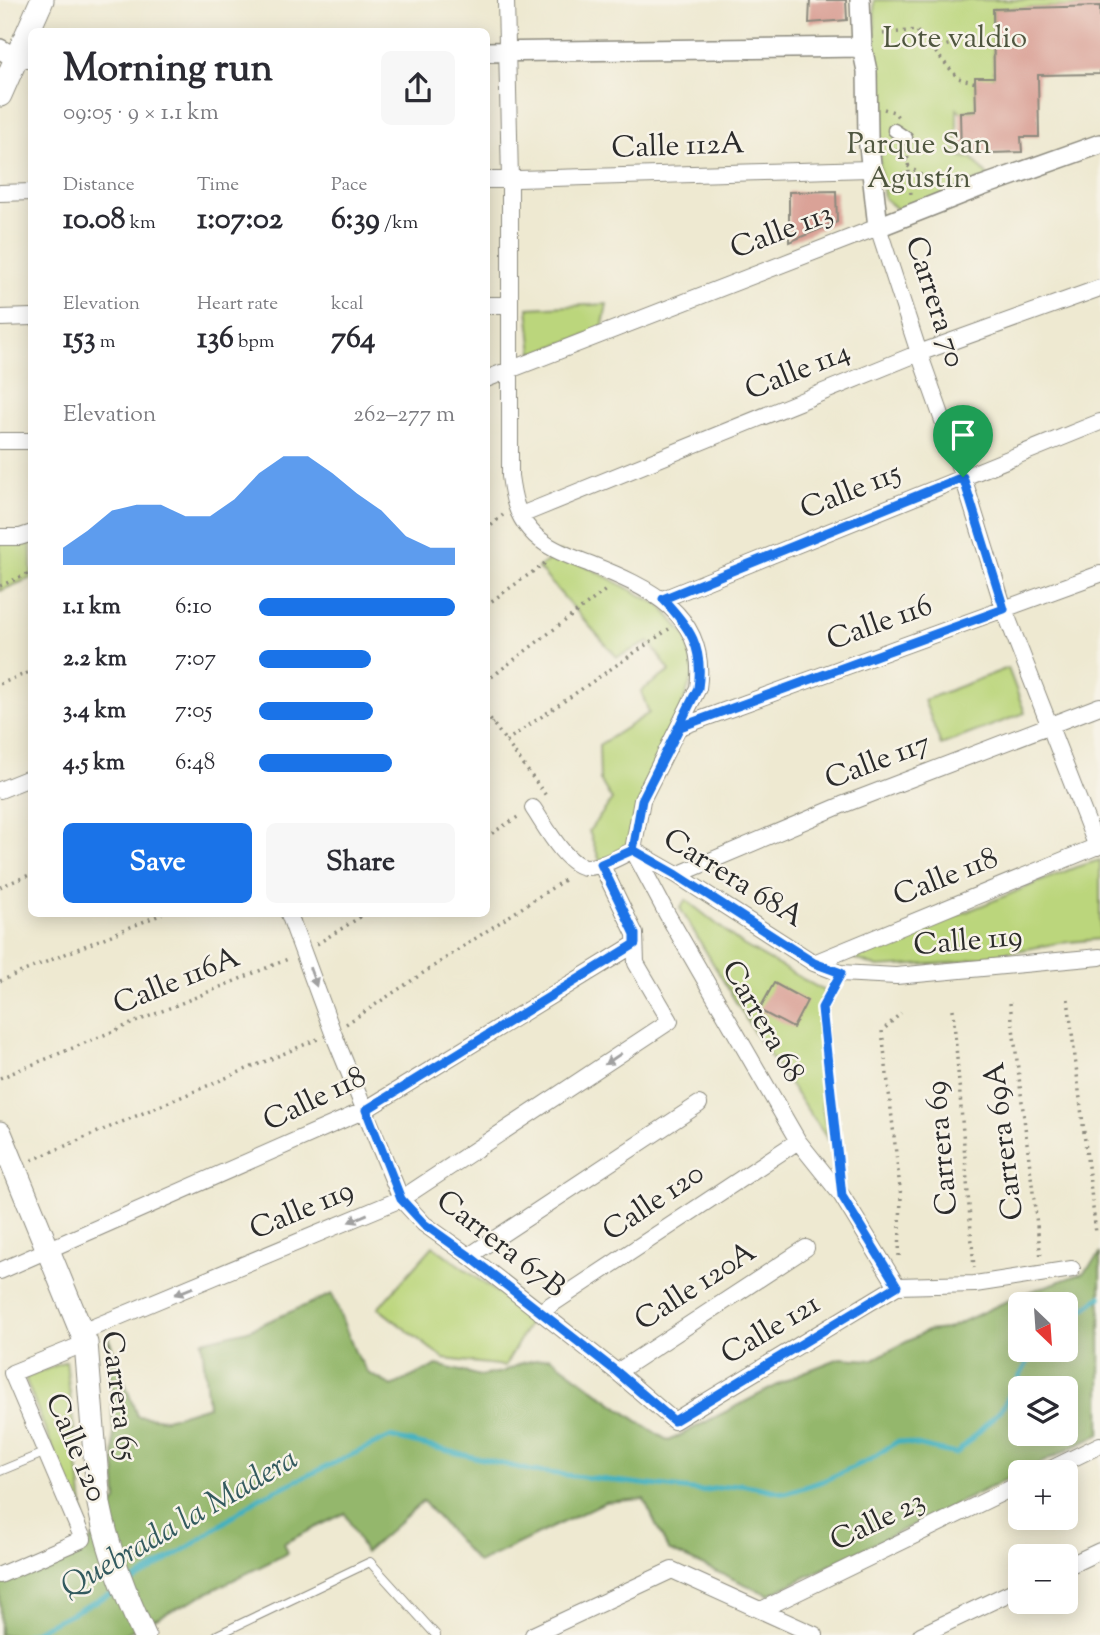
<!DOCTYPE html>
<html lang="en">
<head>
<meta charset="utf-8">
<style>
  body { margin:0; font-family:"Sorts Mill Goudy",serif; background:#f7f7f7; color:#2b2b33; height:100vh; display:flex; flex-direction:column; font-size:26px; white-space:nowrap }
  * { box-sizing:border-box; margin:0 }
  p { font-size:23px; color:#7c7c81 }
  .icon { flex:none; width:38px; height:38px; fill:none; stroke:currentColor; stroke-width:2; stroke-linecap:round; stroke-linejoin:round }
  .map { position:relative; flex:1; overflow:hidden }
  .side { position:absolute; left:28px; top:28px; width:462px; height:889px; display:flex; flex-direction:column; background:#fff; border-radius:10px; box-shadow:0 4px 18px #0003 }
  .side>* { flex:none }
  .needle { width:46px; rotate:155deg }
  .buttons { position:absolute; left:1008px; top:1292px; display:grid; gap:14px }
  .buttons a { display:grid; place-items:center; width:70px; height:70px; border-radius:10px; background:#fff; box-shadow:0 4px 18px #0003; font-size:35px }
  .pin { position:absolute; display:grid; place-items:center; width:60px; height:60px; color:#fff; margin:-72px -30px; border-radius:50% 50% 50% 0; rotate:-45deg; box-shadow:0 0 7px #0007 }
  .pin .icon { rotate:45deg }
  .round { display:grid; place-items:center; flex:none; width:74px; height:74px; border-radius:10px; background:#f7f7f7 }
  .headline { display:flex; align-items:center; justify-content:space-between; height:119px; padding:0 35px }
  h1 { font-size:38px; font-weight:700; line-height:52px }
  .figures { display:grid; grid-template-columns:repeat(3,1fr); gap:10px; height:119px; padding:7px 35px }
  .figures div { display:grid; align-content:center }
  .figures b { font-size:30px; font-weight:700 }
  .figures small { font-size:19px; font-weight:400 }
  .figures p { font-size:19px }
  .chart { height:196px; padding:14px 35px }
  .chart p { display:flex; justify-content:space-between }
  .chart svg { width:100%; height:126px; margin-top:7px; fill:#1a73e8; opacity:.7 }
  .primary-button { display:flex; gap:14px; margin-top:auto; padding:14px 35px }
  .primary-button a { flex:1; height:80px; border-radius:10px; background:#1a73e8; color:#fff; font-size:28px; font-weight:700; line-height:80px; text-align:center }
  .primary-button a+a { background:#f7f7f7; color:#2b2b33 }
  ul { padding:0 35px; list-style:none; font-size:23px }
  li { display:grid; grid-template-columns:112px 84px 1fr; align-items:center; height:52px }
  li i { height:18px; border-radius:9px; background:#1a73e8 }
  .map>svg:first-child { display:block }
</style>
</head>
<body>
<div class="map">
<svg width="1100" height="1635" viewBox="0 0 1100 1635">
  <rect width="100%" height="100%" fill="#f7f3e8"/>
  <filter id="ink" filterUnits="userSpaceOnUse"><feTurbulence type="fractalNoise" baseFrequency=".0143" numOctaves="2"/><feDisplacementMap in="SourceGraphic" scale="14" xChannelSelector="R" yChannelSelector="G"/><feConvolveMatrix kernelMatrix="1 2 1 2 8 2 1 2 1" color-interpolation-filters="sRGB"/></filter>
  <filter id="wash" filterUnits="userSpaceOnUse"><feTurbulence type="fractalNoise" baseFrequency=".00686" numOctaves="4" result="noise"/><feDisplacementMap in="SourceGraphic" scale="28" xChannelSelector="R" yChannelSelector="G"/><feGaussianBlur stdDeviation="1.57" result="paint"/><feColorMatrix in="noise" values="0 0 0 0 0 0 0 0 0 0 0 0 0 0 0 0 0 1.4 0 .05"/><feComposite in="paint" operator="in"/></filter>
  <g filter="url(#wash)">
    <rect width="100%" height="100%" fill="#eee9d1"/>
    <!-- green -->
    <path fill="#bbd67c" stroke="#738054" stroke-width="2" d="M874,0H1100V6L993,9L994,77L976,83V111L960,112L957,109V154L962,157L972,158L989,177L912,207L897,209L884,198L880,166L881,71H876Z
      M607,304L602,330L533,354L528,308Z
      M31,538V578L0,591V542Z
      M560,552L661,606L686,636L694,671L633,850L601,864L589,831L612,800L600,780L599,745L649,713L641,691L670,671L649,642L617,657L538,568Z
      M1008,668L1025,713L941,745L924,700Z
      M1100,860V939L1059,943L951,963L878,967L853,958L1076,867Z
      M686,900L743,945L824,991C819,1044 816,1089 829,1141L755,1034L680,908Z
      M433,1246L532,1318L505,1366L444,1359L378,1308Z
      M66,1361L86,1533L25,1378Z"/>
    <!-- forest -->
    <path fill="#94b76c" stroke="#60714c" stroke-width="2" fill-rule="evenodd" d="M1100,1254V1434L769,1595L668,1550L644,1499L605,1502L478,1563L423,1501L365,1553L345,1513L284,1543L288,1553L122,1635H0V1585L87,1547L117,1500L108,1336L137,1416L166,1419L208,1406L202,1341L248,1330L332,1294L355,1352L368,1373L392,1386L437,1365L480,1376L502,1372L522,1363L550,1357C590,1385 627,1417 669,1441L799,1374L840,1358L872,1360L927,1331L947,1329L1018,1296L1083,1273ZM1020,1304H1066V1349H1020ZM1020,1388H1066V1433H1020Z"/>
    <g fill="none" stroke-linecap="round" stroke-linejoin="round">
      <!-- stream -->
      <path stroke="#43b1bf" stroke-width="5" d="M1066,1323L1100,1297
        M127,1585L192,1545L259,1498L390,1437L532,1471L701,1491L741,1484L785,1493L823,1481L869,1460L898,1441L956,1454L1001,1410L1035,1349
        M27,1635L119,1590"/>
    </g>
    <g id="blocks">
      <!-- building -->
      <path fill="#daa297" d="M810,0H846L847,20L809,23Z
        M1100,6V74L1038,75L1039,137H1021L1022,152L961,154L960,112L976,111L975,77H994L993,9Z
        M836,191L837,222L789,242V192Z
        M774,983L807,1001L793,1028L759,1010Z"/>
    </g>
  </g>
  <g filter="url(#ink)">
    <use href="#blocks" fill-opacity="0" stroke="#8c8a7e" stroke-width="2"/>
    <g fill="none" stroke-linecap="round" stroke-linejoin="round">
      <defs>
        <path id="service" d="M0,1471L46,1452
          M217,1635L370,1562L436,1635"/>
        <path id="pedestrian" d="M894,130L906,138"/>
        <path id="minor" d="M506,0L510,180V476C513,497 516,514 530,530C545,548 569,556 590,564C648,587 709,614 698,688L642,800L633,850
          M486,180L870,169
          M0,193L32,192
          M486,305H509
          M0,318L32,317
          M486,379L878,227L919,353L963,477L1004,609L1097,847
          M0,441H32
          M521,515L919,353L1100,288
          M0,537H20L32,533
          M663,599L1100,422
          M680,727L1100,574
          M0,790L32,777
          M533,808C544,824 566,866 586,867C603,867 619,857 633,850
          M633,850L667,914L798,1141L842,1196L897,1286
          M633,850L677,875L814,963L840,973L896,976L1100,957
          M677,875L842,805L1100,706
          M289,914L333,1033L401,1199L424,1224L469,1256L617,1372L674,1421L897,1286L975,1284L1072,1269
          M814,963L1100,845
          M469,1256L699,1104
          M0,1271L365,1110L635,944
          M540,1312L798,1141
          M82,1332L401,1199L670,1021L636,963L635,934L601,864
          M617,1372L806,1248
          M1045,1472L1100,1445
          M1066,1567L1100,1551
          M0,1575L83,1539L12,1373L86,1343
          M761,1610L1020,1484
          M533,1635L672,1570L815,1635
          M921,1635L1020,1588"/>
        <path id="tertiary" d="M860,0L862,47L867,71L868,137L878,227L982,186L1100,144
          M0,49L16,58H32
          M486,52L862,47"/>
        <path id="secondary" d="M0,95L42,0
          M0,1133L86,1343L99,1504C108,1551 124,1592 144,1635"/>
      </defs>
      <!-- service casing -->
      <use href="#service" stroke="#8c8a7e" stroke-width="10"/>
      <!-- pedestrian casing -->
      <use href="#pedestrian" stroke="#8c8a7e" stroke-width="15"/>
      <!-- minor casing -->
      <use href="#minor" stroke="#8c8a7e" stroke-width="18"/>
      <!-- tertiary casing -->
      <use href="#tertiary" stroke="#8c8a7e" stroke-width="22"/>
      <!-- secondary casing -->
      <use href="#secondary" stroke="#8c8a7e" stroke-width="25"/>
      <!-- path -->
      <path stroke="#8c8a7e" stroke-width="3.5" stroke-dasharray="2 5" stroke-linecap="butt" d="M883,34L916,30L958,78L976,83
        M933,49L955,43
        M884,109L894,112L898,117
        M896,150L907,161
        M907,150L911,195
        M908,166L935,185
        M486,530L503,515
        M0,586L32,572
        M486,605L548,561
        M486,681L607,589
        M0,684L32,671
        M486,714L547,797
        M486,727L493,723
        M506,741L669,629
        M486,837L521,815
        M0,887L32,874
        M317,944L365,914
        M0,981L162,914
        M833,987L822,1008L839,1165
        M1068,999L1096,1233
        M1010,1003L1041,1258
        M953,1009L974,1268
        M346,1024L567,878
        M0,1078L288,959
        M32,1160L318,1039
        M899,1256L901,1197L882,1031L901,1013"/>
      <!-- service -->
      <use href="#service" stroke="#fff" stroke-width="8"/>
      <!-- pedestrian -->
      <use href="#pedestrian" stroke="#fff" stroke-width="12"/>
      <!-- minor -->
      <use href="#minor" stroke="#fff" stroke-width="16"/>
      <!-- tertiary -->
      <use href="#tertiary" stroke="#fff" stroke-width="19"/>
      <!-- secondary -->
      <use href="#secondary" stroke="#fff" stroke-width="23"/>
    </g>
    <!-- one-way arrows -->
    <defs><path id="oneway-solid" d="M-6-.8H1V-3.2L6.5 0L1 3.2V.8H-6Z" transform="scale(1.75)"/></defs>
    <g fill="#a0a0a0">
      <use href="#oneway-solid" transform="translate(313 977) rotate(70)"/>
      <use href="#oneway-solid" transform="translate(613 1059) rotate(146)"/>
      <use href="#oneway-solid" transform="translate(358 1218) rotate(157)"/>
      <use href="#oneway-solid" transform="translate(184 1291) rotate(158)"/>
    </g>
  </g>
  <g fill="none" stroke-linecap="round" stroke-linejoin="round" filter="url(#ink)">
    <defs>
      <path id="route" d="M963,477L663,599C690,628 704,647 698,688L642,800L633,850L601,864L635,934V944L366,1110L401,1199L424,1224L469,1256L617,1372L674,1421L897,1286L842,1196L822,1008L841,973L814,963L677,875L633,850L642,800L680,727L1004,609L963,477"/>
    </defs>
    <!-- route casing -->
    <use href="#route" stroke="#fff" stroke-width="14"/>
    <!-- route -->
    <use href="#route" stroke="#1a73e8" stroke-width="9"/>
  </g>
  <g text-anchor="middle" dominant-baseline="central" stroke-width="5" stroke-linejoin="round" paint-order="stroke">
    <!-- park labels -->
    <g font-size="30" fill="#4f563f" stroke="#f7f3e8">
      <text x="955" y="39">Lote valdio</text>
      <text x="919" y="145">Parque San<tspan x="919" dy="34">Agustín</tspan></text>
    </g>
    <!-- street labels -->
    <g font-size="30" fill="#2b2b2b" stroke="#f7f3e8">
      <text transform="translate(678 147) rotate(-2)">Calle 112A</text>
      <text transform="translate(782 232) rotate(-21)">Calle 113</text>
      <text transform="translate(934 302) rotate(72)">Carrera 70</text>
      <text transform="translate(798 372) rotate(-22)">Calle 114</text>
      <text transform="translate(851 492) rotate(-22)">Calle 115</text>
      <text transform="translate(880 624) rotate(-20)">Calle 116</text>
      <text transform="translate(878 762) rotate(-21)">Calle 117</text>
      <text transform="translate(946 878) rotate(-22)">Calle 118</text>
      <text transform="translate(733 879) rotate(32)">Carrera 68A</text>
      <text transform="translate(968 942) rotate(-5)">Calle 119</text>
      <text transform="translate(177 982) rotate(-22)">Calle 116A</text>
      <text transform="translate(762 1022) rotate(60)">Carrera 68</text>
      <text transform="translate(315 1100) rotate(-26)">Calle 118</text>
      <text transform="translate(1005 1141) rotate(-97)">Carrera 69A</text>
      <text transform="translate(943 1148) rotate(-95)">Carrera 69</text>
      <text transform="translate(654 1203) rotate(-34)">Calle 120</text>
      <text transform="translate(302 1211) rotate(-23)">Calle 119</text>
      <text transform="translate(500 1245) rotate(38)">Carrera 67B</text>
      <text transform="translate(696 1287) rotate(-33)">Calle 120A</text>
      <text transform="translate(771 1330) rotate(-31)">Calle 121</text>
      <text transform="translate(118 1396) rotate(83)">Carrera 65</text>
      <text transform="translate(75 1448) rotate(67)">Calle 120</text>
      <text transform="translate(878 1522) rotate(-26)">Calle 23</text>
    </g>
    <!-- water labels -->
    <g font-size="32" font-style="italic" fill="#335a5f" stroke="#f7f3e8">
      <text transform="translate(180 1524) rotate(-30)">Quebrada la Madera</text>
    </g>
  </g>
</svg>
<div class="buttons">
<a><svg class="needle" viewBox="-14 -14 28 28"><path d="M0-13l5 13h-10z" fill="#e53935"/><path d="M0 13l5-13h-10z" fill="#7c7c81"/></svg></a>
<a><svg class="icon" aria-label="layers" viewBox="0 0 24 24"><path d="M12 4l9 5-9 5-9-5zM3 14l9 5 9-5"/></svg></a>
<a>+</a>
<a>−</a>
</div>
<div class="pin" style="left:963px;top:477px;background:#1e9e55"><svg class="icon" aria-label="arrive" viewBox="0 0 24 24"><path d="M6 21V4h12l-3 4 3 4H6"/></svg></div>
<section class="side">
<div class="headline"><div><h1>Morning run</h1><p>09:05 · 9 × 1.1 km</p></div><a class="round"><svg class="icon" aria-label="share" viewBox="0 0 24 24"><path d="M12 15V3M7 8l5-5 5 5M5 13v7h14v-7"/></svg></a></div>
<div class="figures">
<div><p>Distance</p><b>10.08<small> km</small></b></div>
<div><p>Time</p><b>1:07:02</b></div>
<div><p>Pace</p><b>6:39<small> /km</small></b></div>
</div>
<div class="figures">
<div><p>Elevation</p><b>153<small> m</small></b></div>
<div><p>Heart rate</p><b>136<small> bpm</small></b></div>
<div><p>kcal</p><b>764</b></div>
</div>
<div class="chart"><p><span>Elevation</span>262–277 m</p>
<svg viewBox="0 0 160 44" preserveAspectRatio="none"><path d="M0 44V38L10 32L20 25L30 23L40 23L50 27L60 27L70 21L80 12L90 6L100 6L110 12L120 19L130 25L140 34L150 38L160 38V44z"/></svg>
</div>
<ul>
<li><b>1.1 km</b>6:10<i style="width:100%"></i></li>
<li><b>2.2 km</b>7:07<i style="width:57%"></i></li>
<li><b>3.4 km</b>7:05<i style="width:58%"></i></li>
<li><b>4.5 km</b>6:48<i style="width:68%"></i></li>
</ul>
<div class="primary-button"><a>Save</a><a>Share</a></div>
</section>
</div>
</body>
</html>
